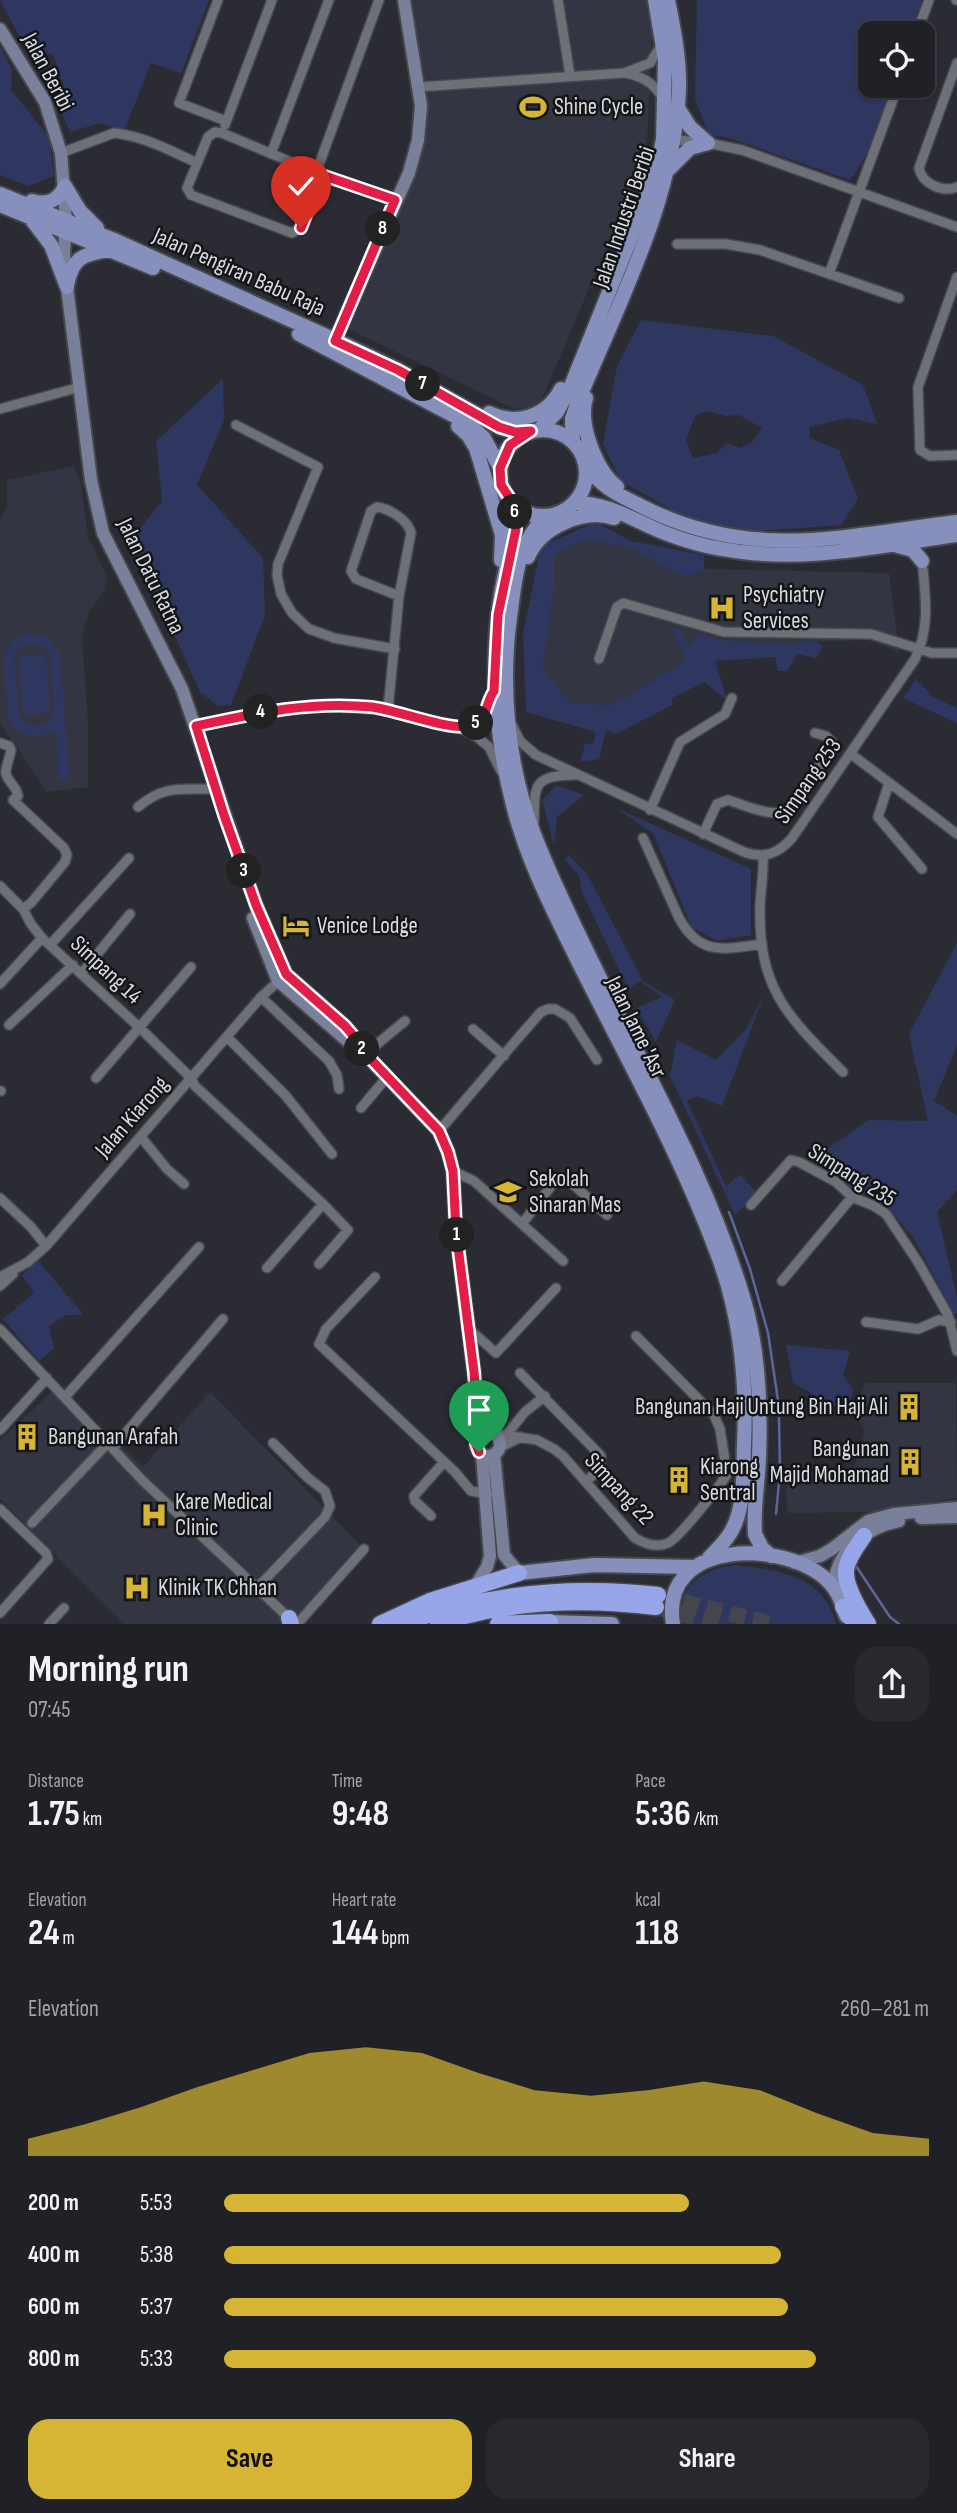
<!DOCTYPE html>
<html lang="en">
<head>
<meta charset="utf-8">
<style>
  body { margin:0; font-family:"Sofia Sans Condensed",sans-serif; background:#28292e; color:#f1f3f6; height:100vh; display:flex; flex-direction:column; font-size:26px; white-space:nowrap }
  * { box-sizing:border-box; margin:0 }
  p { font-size:23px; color:#a2a3a7 }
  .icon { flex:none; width:38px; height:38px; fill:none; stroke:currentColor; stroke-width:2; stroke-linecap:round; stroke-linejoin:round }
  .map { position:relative; height:1624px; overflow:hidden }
  .drawer { display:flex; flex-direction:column; background:#202126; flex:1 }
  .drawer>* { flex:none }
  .fabs { position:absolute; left:858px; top:21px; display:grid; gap:14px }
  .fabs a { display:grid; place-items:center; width:77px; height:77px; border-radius:14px; background:#202126; box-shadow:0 2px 5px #0004,0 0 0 2px #3d3e43; font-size:35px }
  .pin { position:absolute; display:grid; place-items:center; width:60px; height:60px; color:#fff; margin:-72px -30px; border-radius:50% 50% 50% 0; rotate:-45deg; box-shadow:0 0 7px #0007 }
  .pin .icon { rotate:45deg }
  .km { position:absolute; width:35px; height:35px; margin:-18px; border-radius:50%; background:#222; color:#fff; font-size:19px; line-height:35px; text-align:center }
  .round { display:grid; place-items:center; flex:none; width:74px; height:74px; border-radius:21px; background:#28292e }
  .overview { display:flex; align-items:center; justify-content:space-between; height:119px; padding:0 28px }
  h1 { font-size:38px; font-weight:700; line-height:52px }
  .stats { display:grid; grid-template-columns:repeat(3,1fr); gap:10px; height:119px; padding:7px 28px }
  .stats div { display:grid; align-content:center }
  .stats b { font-size:35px; font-weight:700 }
  .stats small { font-size:19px; font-weight:400 }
  .stats p { font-size:19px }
  .chart { height:196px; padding:14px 28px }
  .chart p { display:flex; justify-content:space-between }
  .chart svg { width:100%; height:126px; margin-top:7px; fill:#d6b534; opacity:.7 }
  .action { display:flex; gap:14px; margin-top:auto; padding:14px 28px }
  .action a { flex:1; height:80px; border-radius:21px; background:#d6b534; color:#111; font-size:28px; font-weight:700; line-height:80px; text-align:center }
  .action a+a { background:#28292e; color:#f1f3f6 }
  ul { padding:0 28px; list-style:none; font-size:23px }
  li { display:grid; grid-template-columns:112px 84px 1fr; align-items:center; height:52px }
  li i { height:18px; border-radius:9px; background:#d6b534 }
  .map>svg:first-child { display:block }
</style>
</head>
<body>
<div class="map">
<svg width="957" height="1624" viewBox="0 0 957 1624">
  <rect width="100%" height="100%" fill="#2b2c33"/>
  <!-- built -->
  <path fill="#333642" d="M398,0H647L652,32L647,141L630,192L539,406L514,409L347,328L412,145L416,104L412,69Z
    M74,466L81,483L88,537L107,576L104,591L89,612L82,637L88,723V787L47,792L0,723V519L7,508V480Z
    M585,540L628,547L686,577L704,569L889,573L899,652L868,640L754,644L719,641L698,634L690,646L671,629L686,661L612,705L571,703L541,669L554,591V555Z
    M865,1383H956L957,1498L869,1512L787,1513L786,1471L853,1473L865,1431L854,1413Z
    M57,1387L143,1467L210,1392L364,1549L293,1624H123L0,1499V1441Z"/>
  <!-- green -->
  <path fill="#2f3761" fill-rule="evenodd" d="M0,0H209L181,73L151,63L124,131L100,123L70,132L59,106L63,83L53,55L24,45Z
    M697,0H920L922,3L911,33H870V86H893L871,148L850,180L733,139L709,134L695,99Z
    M0,46L12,70L11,90L49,137L54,176L28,186L0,175Z
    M641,320L773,336L863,385L877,424L848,418L809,427L810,438L839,450L858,499L841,525L746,532L684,517L620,480L603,444L617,366ZM707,411L726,416L739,415L762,428L752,442L741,448L726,443L717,453L693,458L686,440L695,416Z
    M223,379L224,420L197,485L263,558L265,615L231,705L218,706L200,692L150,580L130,541L162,501L156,441Z
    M596,522L631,541L704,555V569L686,577L628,547L585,540L554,555V591L542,669L571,703L612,705L686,661L671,629L676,626L690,646L698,634C737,646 776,643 817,642L823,647L816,658L797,654L787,671H778L775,657L715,661L727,700L704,682L672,698V705L616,734L606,730L599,759L580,762L585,744L594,743L596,732L526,712L523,634L541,546Z
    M30,634L47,638L60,653L69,779L59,781L56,731C36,741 19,738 8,718L4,656L14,639ZM31,642L42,645L50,653L55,713C46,729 31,731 19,717L14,655L18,648Z
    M46,654L50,713L23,715L19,656Z
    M916,679L933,697L957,708V723L903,698Z
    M556,785L584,795L557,817L554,845L542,800Z
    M614,807L751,869V935L718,941L692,928L653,833Z
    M569,855L587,874L643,981L675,1000L656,1042L636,1008L662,997L640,981L628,989L581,890L580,877L565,859Z
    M957,943V1045L934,1101L957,1116V1190L937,1212L957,1297V1313L954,1314L913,1237L881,1200L851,1190L811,1160L869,1120L928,1121L909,1034Z
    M764,995L722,1106L697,1096L687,1101L726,1186L740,1175L757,1193L735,1215L670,1076L677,1040L716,1060L746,1029Z
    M38,1261L84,1315H66L49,1326L54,1349L39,1361L3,1319L34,1293L22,1275Z
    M786,1345L850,1351L843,1375L854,1391L843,1411L793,1383Z
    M736,1565C778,1570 825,1576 836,1624H682C675,1587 703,1568 736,1565Z"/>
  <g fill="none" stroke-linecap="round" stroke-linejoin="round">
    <!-- stream -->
    <path stroke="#5b669b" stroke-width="2.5" d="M729,1212L750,1269L768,1333L779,1407
      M776,1514L780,1472L779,1418
      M856,1566L890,1617L899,1624"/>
    <!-- highway-tunnel -->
    <path stroke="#45464d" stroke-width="16" stroke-dasharray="16 8" stroke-linecap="butt" d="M660,1596L772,1624
      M656,1607L723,1624"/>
    <defs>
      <path id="street" d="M218,0L179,103L226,121
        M558,0L570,75
        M956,0H957
        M917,33L929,0
        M957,63L919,168C922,184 943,193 957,187
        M625,73C644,77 654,83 663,99
        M418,87L624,73L650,63L662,44
        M225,125L272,0
        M669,139L708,143L742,150L957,227
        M61,153L114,133C144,136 171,151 197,163
        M271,154L329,0
        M316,173L379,0
        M322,175L301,228L292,233L191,195L187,188L208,137L215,132L222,133L322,175L395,200
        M677,244H726L760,250L899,298
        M829,274L898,86
        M957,277L918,387L920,450L930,456L957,455
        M0,409L80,387
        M236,425L318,467L278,564L277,575L281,594L292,613L309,629L334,638L395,649
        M599,659L617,607L623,603L724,632L871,634L932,653H957
        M388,710L399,596L411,533C408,520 390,509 377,507L371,511L351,571L356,579L399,596
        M512,725L520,741L536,755L744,852C764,859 778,854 792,838L915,659C931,627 925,594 922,559
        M196,726L311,705L388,710L458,727L477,737L489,747L501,771
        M460,727C491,723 481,710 494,691
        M0,743L9,746L11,750C10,758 5,767 6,774C9,784 17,786 18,796L13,800L64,848L67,855L65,862L31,903L23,909
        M851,754L957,834
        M889,783L878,817L922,869
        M138,807C165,784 182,790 215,789
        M650,810L680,742L725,714L732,698
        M534,823C535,787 531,775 575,775
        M703,834L717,804L728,800C747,806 775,820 792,808L829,751L832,742L826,736L815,733
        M643,838L679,918C700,957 725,949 762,944
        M763,856C764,872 761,888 760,905C758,989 787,1016 843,1072
        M0,886L23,909L31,924L42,938L140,1028L191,1078L195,1086L323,1204L348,1230L319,1264
        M50,945L129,858
        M81,974L130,914
        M0,984L42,938
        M261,997L329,1061L337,1075L339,1089
        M9,1025L73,965
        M473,1029L504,1056
        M227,1037L286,1096L332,1154
        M365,1054L405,1021
        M96,1078L191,967
        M0,1091H1
        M361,1108L387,1077
        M439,1131L519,1037L541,1012L548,1009H555L570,1018L597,1060
        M141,1137L167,1169L184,1184
        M453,1171L474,1181L563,1261
        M0,1198L31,1227L46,1246
        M751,1205L791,1160L799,1162L836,1182L852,1197L874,1206L886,1214L918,1262L948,1315L957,1351
        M522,1224L555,1181L561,1177L566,1178L607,1215
        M267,1268L323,1204
        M0,1277L28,1262L46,1246L261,997L282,978
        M375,1277L326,1329L319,1344L455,1472L471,1491L488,1494
        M782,1281L852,1197
        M0,1286L13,1274
        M866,1322L918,1329L939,1320L951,1322
        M468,1328L496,1353L556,1288
        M0,1329L143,1481L289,1618L298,1623L364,1549
        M520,1373L601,1456L599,1469L586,1482
        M65,1397L199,1247
        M0,1430L47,1378
        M492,1433L537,1440L554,1449L563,1456L635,1538C645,1544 657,1548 668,1543C678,1539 721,1485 727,1474L720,1429L714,1415L636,1336
        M507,1434L525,1412L545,1396
        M113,1448L223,1319
        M499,1448L521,1437
        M0,1509L46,1553L48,1559L0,1613
        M431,1516L415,1501L414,1496L444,1462
        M32,1523L108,1443
        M257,1588L325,1517L330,1506L325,1491L308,1478L273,1443
        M49,1624L64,1608"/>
      <path id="secondary" d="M0,29L45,102L61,153L66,220L64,254L67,287L91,480L103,533L182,689L256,905L286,974L345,1026L357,1040L365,1054L439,1131L448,1152L453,1171L456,1231L474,1372L479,1437
        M335,340L409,173L418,140L421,106L404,0
        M253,918L278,981L351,1044
        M476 1444a12 12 0 1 1 24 0a12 12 0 1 1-24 0Z
        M494,1454L504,1555L519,1573
        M921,1518L957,1517
        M795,1563L820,1556L832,1549L868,1521L894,1514L957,1508
        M476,1585L487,1567L490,1556L482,1454
        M834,1587C835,1552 866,1527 899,1521"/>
      <path id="primary" d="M678,108L690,127L708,143
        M669,169L690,148L708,143
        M65,186L80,211L97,228
        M0,194L114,240L335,340L398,370L499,427L515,432L531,431
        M32,201C48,205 58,201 65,186
        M0,205L153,268
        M32,220L51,245L67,287
        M67,285C73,257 82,255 108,250
        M299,334L468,423L484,438L500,468
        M586,398C578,424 596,470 617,487
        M489,413C516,426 547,417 561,389
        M458,426L468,435L476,448L502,535L501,560
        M500 473a43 43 0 1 1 86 0a43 43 0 1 1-86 0Z
        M539,430L557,412L571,386L647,198L659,159L663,139L665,60L655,0
        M573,441L572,419L577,404C618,304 674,199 679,90C680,60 674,30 668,0
        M585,463C601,488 617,494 643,507C752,562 843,536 957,522
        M574,503C607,502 635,521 665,533C683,540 703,546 722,549C800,564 879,546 957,535
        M515,506C515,538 506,564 501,594C490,666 495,735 513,805C527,861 555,914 580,965C627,1059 680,1153 717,1253C740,1313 747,1381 744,1445C743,1471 745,1505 733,1528C728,1540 717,1549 709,1558
        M546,516C518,544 516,572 511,610C500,683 507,765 534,834C552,881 575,927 597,972C649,1079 709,1183 743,1297C759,1348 761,1406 759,1458C758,1484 753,1508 755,1534L762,1548L771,1556
        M898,546L913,550L922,561
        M528,557C540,527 584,508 614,518
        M519,1573L594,1565L694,1567
        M550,1622L612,1624
        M673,1624C659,1538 787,1539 829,1582C838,1591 842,1603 846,1616"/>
      <path id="highway" d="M864,1536C857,1546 847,1559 846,1571C845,1587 860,1611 868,1624
        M843,1607L855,1624
        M289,1618L291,1624
        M380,1624L430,1601L519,1573
        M402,1624C485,1593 570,1585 658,1595
        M438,1624C509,1600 583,1598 656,1607
        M498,1624L550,1622"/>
    </defs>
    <!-- street casing -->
    <use href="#street" stroke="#47484e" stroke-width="12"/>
    <!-- secondary casing -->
    <use href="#secondary" stroke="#47484e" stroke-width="16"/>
    <!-- primary casing -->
    <use href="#primary" stroke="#47484e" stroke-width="18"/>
    <!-- highway casing -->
    <use href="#highway" stroke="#47484e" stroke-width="19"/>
    <!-- street -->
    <use href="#street" stroke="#6e7078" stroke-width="9"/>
    <!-- secondary -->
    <use href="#secondary" stroke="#7a809a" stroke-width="12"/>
    <!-- primary -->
    <use href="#primary" stroke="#8790bc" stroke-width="14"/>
    <!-- highway -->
    <use href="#highway" stroke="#97a6e9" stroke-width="16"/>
  </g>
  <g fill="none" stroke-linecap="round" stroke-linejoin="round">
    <defs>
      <path id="route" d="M301,228L322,175L395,200L335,341L398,370L499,427L515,432L531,431L510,445L500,468L501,485L515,506L516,529L498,615L494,691C484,705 489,722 467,726C448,730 396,710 372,707C310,701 256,713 196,726L224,815L256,905L286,974L345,1026L357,1040L363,1051L439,1131L448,1152L453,1171L456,1231L474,1372L479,1437L476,1444L479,1452"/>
    </defs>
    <!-- route casing -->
    <use href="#route" stroke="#fff" stroke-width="14"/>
    <!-- route -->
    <use href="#route" stroke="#e11d48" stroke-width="9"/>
  </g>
  <!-- icons -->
  <defs>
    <symbol id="stadium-bare" viewBox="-9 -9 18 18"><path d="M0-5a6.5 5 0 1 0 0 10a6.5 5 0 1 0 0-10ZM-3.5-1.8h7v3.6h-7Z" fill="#d6b534" stroke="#141518" stroke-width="2.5" paint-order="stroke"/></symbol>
    <symbol id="hospital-bare" viewBox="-9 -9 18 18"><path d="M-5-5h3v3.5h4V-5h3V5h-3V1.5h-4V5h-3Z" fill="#d6b534" stroke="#141518" stroke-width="2.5" paint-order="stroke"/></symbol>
    <symbol id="hotel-bare" viewBox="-9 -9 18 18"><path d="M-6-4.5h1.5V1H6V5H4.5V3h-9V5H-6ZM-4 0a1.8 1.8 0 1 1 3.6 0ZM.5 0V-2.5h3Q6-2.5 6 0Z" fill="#d6b534" stroke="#141518" stroke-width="2.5" paint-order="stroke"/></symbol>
    <symbol id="school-bare" viewBox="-9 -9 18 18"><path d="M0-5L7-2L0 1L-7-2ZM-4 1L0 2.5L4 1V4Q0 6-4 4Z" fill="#d6b534" stroke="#141518" stroke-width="2.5" paint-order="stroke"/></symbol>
    <symbol id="building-bare" viewBox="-9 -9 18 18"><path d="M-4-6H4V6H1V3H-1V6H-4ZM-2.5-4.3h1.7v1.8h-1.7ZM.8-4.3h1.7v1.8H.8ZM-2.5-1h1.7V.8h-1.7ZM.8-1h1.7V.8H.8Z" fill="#d6b534" stroke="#141518" stroke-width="2.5" paint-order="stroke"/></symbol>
  </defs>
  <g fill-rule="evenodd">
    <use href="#stadium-bare" x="514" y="88" width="38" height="38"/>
    <use href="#hospital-bare" x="703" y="589" width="38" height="38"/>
    <use href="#hotel-bare" x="277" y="907" width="38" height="38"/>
    <use href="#school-bare" x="489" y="1173" width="38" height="38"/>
    <use href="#building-bare" x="890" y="1388" width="38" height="38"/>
    <use href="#building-bare" x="8" y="1418" width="38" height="38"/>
    <use href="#building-bare" x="891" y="1443" width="38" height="38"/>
    <use href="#building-bare" x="660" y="1461" width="38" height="38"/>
    <use href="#hospital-bare" x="135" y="1496" width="38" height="38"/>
    <use href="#hospital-bare" x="118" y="1569" width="38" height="38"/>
  </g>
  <g text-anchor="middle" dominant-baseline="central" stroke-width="5" stroke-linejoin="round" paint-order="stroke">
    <!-- street labels -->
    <g font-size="23" fill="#dadbe0" stroke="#141518">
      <text transform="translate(48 72) rotate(62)">Jalan Beribi</text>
      <text transform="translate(624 217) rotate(-71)">Jalan Industri Beribi</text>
      <text transform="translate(239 272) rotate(24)">Jalan Pengiran Babu Raja</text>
      <text transform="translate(151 576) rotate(64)">Jalan Datu Ratna</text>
      <text transform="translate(808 781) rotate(-55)">Simpang 253</text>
      <text transform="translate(106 970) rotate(43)">Simpang 14</text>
      <text transform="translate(636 1027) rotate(64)">Jalan Jame 'Asr</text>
      <text transform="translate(132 1117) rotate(-49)">Jalan Kiarong</text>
      <text transform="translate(852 1175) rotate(32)">Simpang 235</text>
      <text transform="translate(619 1489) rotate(47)">Simpang 22</text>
    </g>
    <!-- poi labels -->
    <g font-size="23" fill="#dadbe0" stroke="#141518" text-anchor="start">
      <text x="554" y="107">Shine Cycle</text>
      <text x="743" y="595">Psychiatry<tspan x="743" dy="26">Services</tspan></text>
      <text x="317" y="926">Venice Lodge</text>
      <text x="529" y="1179">Sekolah<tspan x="529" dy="26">Sinaran Mas</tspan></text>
      <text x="888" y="1407" text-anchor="end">Bangunan Haji Untung Bin Haji Ali</text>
      <text x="48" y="1437">Bangunan Arafah</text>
      <text x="889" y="1449" text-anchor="end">Bangunan<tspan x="889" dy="26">Majid Mohamad</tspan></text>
      <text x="700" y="1467">Kiarong<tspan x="700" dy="26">Sentral</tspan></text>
      <text x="175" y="1502">Kare Medical<tspan x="175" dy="26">Clinic</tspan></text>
      <text x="158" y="1588">Klinik TK Chhan</text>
    </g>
  </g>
</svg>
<div class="fabs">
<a><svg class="icon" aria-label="locate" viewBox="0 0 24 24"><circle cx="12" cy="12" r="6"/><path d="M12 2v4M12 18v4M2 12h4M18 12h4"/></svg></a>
</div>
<div class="pin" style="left:479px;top:1452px;background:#1e9e55"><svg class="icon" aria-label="arrive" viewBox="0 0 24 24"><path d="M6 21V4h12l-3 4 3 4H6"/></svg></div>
<div class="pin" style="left:301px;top:228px;background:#d93025"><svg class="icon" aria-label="check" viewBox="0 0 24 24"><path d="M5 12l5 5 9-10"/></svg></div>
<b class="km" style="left:457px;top:1235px">1</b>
<b class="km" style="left:362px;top:1049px">2</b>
<b class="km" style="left:244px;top:871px">3</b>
<b class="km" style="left:261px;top:712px">4</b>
<b class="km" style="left:476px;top:723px">5</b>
<b class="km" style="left:515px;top:512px">6</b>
<b class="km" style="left:423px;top:384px">7</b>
<b class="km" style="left:383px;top:229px">8</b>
</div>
<section class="drawer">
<div class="overview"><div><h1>Morning run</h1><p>07:45</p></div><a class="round"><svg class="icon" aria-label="share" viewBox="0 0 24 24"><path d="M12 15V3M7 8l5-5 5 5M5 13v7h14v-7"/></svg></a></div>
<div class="stats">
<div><p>Distance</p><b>1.75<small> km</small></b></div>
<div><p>Time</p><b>9:48</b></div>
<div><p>Pace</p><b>5:36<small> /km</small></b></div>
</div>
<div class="stats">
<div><p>Elevation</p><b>24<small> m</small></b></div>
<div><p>Heart rate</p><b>144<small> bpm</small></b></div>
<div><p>kcal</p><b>118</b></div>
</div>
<div class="chart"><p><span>Elevation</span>260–281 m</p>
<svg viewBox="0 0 160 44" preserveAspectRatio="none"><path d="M0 44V38L10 33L20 27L30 20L40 14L50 8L60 6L70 8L80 15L90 21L100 23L110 21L120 18L130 21L140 29L150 36L160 38V44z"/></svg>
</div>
<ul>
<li><b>200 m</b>5:53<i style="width:66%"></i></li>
<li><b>400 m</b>5:38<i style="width:79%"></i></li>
<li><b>600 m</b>5:37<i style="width:80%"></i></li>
<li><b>800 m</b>5:33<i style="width:84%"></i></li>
</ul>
<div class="action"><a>Save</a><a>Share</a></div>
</section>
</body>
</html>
